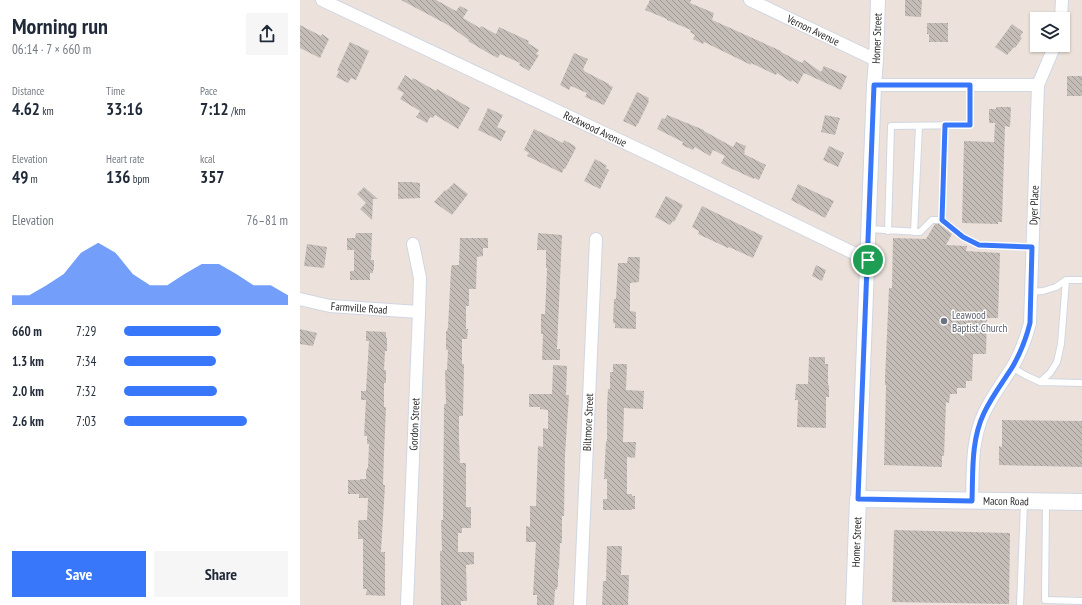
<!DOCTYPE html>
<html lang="en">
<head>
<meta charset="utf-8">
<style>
  body { margin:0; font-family:"PT Sans Narrow",sans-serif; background:#f6f6f7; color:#1f2937; height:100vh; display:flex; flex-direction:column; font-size:15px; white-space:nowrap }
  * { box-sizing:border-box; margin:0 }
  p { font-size:13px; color:#747a83 }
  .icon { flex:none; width:22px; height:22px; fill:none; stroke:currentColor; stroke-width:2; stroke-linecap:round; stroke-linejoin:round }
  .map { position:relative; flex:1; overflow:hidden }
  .side { display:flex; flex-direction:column; background:#fff; width:300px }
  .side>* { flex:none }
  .buttons { position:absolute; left:730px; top:12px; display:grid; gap:8px }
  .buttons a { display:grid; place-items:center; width:40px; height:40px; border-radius:0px; background:#fff; box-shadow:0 1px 3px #0004; font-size:20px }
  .pin { position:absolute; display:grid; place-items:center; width:34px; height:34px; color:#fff; margin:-17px; border:2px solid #fff; border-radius:50%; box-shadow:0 1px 4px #0007 }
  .round { display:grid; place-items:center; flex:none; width:42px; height:42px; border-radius:0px; background:#f6f6f7 }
  .headline { display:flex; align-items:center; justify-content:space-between; height:68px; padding:0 12px }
  h1 { font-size:22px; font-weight:700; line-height:30px }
  .metrics { display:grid; grid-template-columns:repeat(3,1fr); gap:6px; height:68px; padding:4px 12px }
  .metrics div { display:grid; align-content:center }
  .metrics b { font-size:17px; font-weight:700 }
  .metrics small { font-size:11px; font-weight:400 }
  .metrics p { font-size:11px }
  .chart { height:112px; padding:8px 12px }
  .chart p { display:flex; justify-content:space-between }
  .chart svg { width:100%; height:72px; margin-top:4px; fill:#3977fa; opacity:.7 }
  .primary-button { display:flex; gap:8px; margin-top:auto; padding:8px 12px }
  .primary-button a { flex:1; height:46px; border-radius:0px; background:#3977fa; color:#fff; font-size:16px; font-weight:700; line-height:46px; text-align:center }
  .primary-button a+a { background:#f6f6f7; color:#1f2937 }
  ul { padding:0 12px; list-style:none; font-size:13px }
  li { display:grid; grid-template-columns:64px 48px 1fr; align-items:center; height:30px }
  li i { height:10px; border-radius:5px; background:#3977fa }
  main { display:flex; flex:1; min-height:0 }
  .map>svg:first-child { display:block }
</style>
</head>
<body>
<main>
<section class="side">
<div class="headline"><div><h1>Morning run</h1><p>06:14 · 7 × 660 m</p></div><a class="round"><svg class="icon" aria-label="share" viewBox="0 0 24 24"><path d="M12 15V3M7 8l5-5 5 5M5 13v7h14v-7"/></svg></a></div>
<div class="metrics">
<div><p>Distance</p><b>4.62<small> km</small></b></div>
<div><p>Time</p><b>33:16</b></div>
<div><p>Pace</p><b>7:12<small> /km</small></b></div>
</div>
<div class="metrics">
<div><p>Elevation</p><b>49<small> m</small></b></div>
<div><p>Heart rate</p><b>136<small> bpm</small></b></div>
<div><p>kcal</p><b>357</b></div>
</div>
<div class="chart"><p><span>Elevation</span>76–81 m</p>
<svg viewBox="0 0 160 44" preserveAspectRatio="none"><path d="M0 44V38L10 38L20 32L30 25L40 12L50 6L60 12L70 25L80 32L90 32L100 25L110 19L120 19L130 25L140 32L150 32L160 38V44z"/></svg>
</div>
<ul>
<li><b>660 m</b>7:29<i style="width:59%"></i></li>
<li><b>1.3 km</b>7:34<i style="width:56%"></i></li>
<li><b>2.0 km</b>7:32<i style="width:57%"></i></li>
<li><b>2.6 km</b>7:03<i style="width:75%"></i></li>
</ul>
<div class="primary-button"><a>Save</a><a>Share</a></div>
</section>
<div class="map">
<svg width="782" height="605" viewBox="0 0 782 605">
  <defs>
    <pattern id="building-back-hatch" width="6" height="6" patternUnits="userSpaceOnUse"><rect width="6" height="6" fill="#c4bcb7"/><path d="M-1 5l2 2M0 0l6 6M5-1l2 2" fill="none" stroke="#9f9995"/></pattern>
  </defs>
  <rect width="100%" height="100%" fill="#ece2db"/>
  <!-- building -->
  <path fill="url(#building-back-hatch)" d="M101,0H136L156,11L160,6L168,10L163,18L180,28L181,26L196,34L199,27L229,41L228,43L239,50L236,54L239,55L229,71L219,65L220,63L200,54L198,58L190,54L168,41L169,40L148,25Z
    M350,0H391L390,3L414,13L412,20L428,27L481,51V52L502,63L504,60L521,72L524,66L547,76L541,90L504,73L498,84L492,80L491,82L477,73L476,75L451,63V65L404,42L403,44L393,39L395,35L390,32L391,30L367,20V19L345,10Z
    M605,0H622L621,17L605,16Z
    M627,23H648V42H629V34H627Z
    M712,24L723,32L720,37L722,38L715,48L714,47L707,55L695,47Z
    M0,25L21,36L22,34L29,39L20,58L0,48Z
    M50,42L69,51L56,80L51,78L48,83L36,77L39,71H37L39,66Z
    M274,53L288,59L283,69L284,70V71L309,84V85L313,87L304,105L285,97L287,93L271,86L269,90L260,85Z
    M105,75L112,80L113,78L136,91L137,89L170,108L158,129L135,115L133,118L130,117L127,123L116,117L120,111L100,99L104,93L97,89Z
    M767,76H782V96H767Z
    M337,92L349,98L348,100L349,101L338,124H337L336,127L323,121Z
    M696,107H711L710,127L705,126L702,222H698V224L662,223L664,141L694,142L695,123H689V109H696Z
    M188,108L203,115L197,127L206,131L201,141L178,130Z
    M367,115L404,130V131L433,147L436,142L446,146L444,152H445L444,154L466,165L459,180L454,178V179L428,167L421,163L425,156L413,150L410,156L395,147L393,150L382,145L383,142L357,129L362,118L365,119Z
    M525,115L540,118L535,135L521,132Z
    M234,129L263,143L264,140L275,146V147L276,148L265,169L264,168L262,173L227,156L229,153L224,150Z
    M529,146L544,153L538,167L523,160Z
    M295,159L306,165L307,166L305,168L309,170L300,189L284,181Z
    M98,182H111L120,183V198L98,199Z
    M154,183L168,194L152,215L134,202L145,190L146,191Z
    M498,184L534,201L525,218L491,200Z
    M64,187L78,199H73L72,220L60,209L66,203L57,194Z
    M366,196L383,205L374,222L373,221L370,225L355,217Z
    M402,206L463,236L453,258L429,247L428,248L398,234L399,231L392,227Z
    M635,224H639L652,234L646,245L667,246L666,251L700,253L698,318H687L686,354H673L672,381H666V388H657V394H650L649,403L646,402L644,456H642V467L584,465L586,385H585V379L589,288H592L593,238L626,239Z
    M56,233H72L71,260H74V270H73V273H70V280H50V271H54V250H47V238H55Z
    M238,233L262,235L257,349H260V360H242L243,334H241V314H245L247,268H246V250H237Z
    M160,238H188V248H183V256L177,257L176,289H169V306H166V329H168L167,339H162V364H164L163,416H159V441L160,463H166V507H171V528H162V533H158V552H174V564L166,565L167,601H161V605H141L140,551H142L141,520H143L144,404H146L145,370H147L148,350H146V331H147L148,327L151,269L152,265H159Z
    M7,244L27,247L24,268L4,266Z
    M328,257H340L339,282L330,283V311L336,312V329L315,328V323H313L314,299H316L318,263H327Z
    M516,265L526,270L522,281L512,276Z
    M0,329L17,333L13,346L0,344Z
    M66,331L86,332V338H87V351H85L84,370H86V383H84V407H86L84,453L83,485H85L81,552H85V596L66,595L67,589H63V539H58V522L59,520H67L68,498H59V494H48V480H60V479H66V470H67V468H68L69,444H67V436H64L66,400H61V391H66L69,341H66Z
    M509,357H525V364H528V385H529V397H526V428L497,427L498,400H495L496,384H508Z
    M313,364H327L326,390L344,391L343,409L324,408L323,442H336L335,458L327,457V494H332V496H335V509H332V510H303V499H307V479H304L306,441H307V407L308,389H310V372H313Z
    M253,365L267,366L266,395H269L265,455L264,516H262V543H260L259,569H258V587H257V590L255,589L254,605H237V595H233L236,542H226V526L230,527V506H236L238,446L243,447V428L248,429V410L240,409V407H229V394H252Z
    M702,420L782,421V467L699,465V446L702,447Z
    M594,530L710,533L709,604L592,602Z
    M307,546H322L321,575H329L328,605H302L303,581H306Z"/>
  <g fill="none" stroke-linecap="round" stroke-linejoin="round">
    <defs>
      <path id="service" d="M642,220L645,125
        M569,229L620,232L632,220H642L663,237L679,245L732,247
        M588,231L591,126L670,125V85
        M614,232L619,126
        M731,292L743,291L756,287L766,280H782
        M712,367L725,375L740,382L782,383
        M740,382L750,373L757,362L761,344L766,280
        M746,503L745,600L782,601
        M720,605L724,503"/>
      <g id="minor">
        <path id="s1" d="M22,0L353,156L568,260"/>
        <path id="s2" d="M450,0L576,60"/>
        <path d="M761,19L762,0"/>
        <path d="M574,85H738"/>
        <path id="s3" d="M0,299L30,306L119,312"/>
        <path id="s4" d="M672,501C673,471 671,441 684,413C692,396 703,382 713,366C721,352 726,339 730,323L738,85L755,45"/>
        <path id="s5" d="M107,605L119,312L120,278L113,244"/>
        <path id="s6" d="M280,605L296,239"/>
      </g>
      <g id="tertiary">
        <path id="s7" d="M558,499L574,85L576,60L578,0"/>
      </g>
      <g id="secondary">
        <path id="s8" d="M554,605L558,499L782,502"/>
      </g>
    </defs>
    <!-- service casing -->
    <use href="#service" stroke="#d0d6e2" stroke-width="8"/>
    <!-- minor casing -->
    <use href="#minor" stroke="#d0d6e2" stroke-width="14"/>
    <!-- tertiary casing -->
    <use href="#tertiary" stroke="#d0d6e2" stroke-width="16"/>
    <!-- secondary casing -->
    <use href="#secondary" stroke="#d0d6e2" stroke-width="18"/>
    <!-- service -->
    <use href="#service" stroke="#fff" stroke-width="6"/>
    <!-- minor -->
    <use href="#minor" stroke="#fff" stroke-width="12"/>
    <!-- tertiary -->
    <use href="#tertiary" stroke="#fff" stroke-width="14"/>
    <!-- secondary -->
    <use href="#secondary" stroke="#fff" stroke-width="16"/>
  </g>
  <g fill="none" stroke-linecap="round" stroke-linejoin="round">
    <defs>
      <path id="route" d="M574,85H670V125H645L642,220L663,237L679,245L732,247L730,323C726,339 721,352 713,366C703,382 692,396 684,413C671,440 673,471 672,501L558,499Z"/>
    </defs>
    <!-- route casing -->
    <use href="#route" stroke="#fff" stroke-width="8"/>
    <!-- route -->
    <use href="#route" stroke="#3977fa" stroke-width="5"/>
  </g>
  <!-- markers -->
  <circle fill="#6b7280" stroke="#fff" stroke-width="1.5" cx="644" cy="321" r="4"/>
  <g text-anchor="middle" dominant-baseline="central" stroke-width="3" stroke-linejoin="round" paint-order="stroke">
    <!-- street labels -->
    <g font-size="11" fill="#292929" stroke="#fff">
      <text stroke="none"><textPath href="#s2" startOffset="70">Vernon Avenue</textPath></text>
      <text stroke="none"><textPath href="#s7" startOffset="461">Homer Street</textPath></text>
      <text stroke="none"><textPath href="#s1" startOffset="302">Rockwood Avenue</textPath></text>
      <text stroke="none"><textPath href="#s4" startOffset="309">Dyer Place</textPath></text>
      <text stroke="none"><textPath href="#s3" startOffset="60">Farmville Road</textPath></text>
      <text stroke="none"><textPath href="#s6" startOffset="183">Biltmore Street</textPath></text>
      <text stroke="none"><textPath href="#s5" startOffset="181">Gordon Street</textPath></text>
      <text stroke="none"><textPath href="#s8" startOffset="254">Macon Road</textPath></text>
      <text stroke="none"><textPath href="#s8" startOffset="63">Homer Street</textPath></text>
    </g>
    <!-- worship labels -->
    <g font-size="11" fill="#5b616d" stroke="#fff" text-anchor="start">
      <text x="652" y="315">Leawood<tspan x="652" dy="13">Baptist Church</tspan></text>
    </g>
  </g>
</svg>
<div class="buttons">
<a><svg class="icon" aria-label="layers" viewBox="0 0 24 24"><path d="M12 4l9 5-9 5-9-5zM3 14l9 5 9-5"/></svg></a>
</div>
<div class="pin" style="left:568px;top:260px;background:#1e9e55"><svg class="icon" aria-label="arrive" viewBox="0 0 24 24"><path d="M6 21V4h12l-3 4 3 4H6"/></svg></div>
</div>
</main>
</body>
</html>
